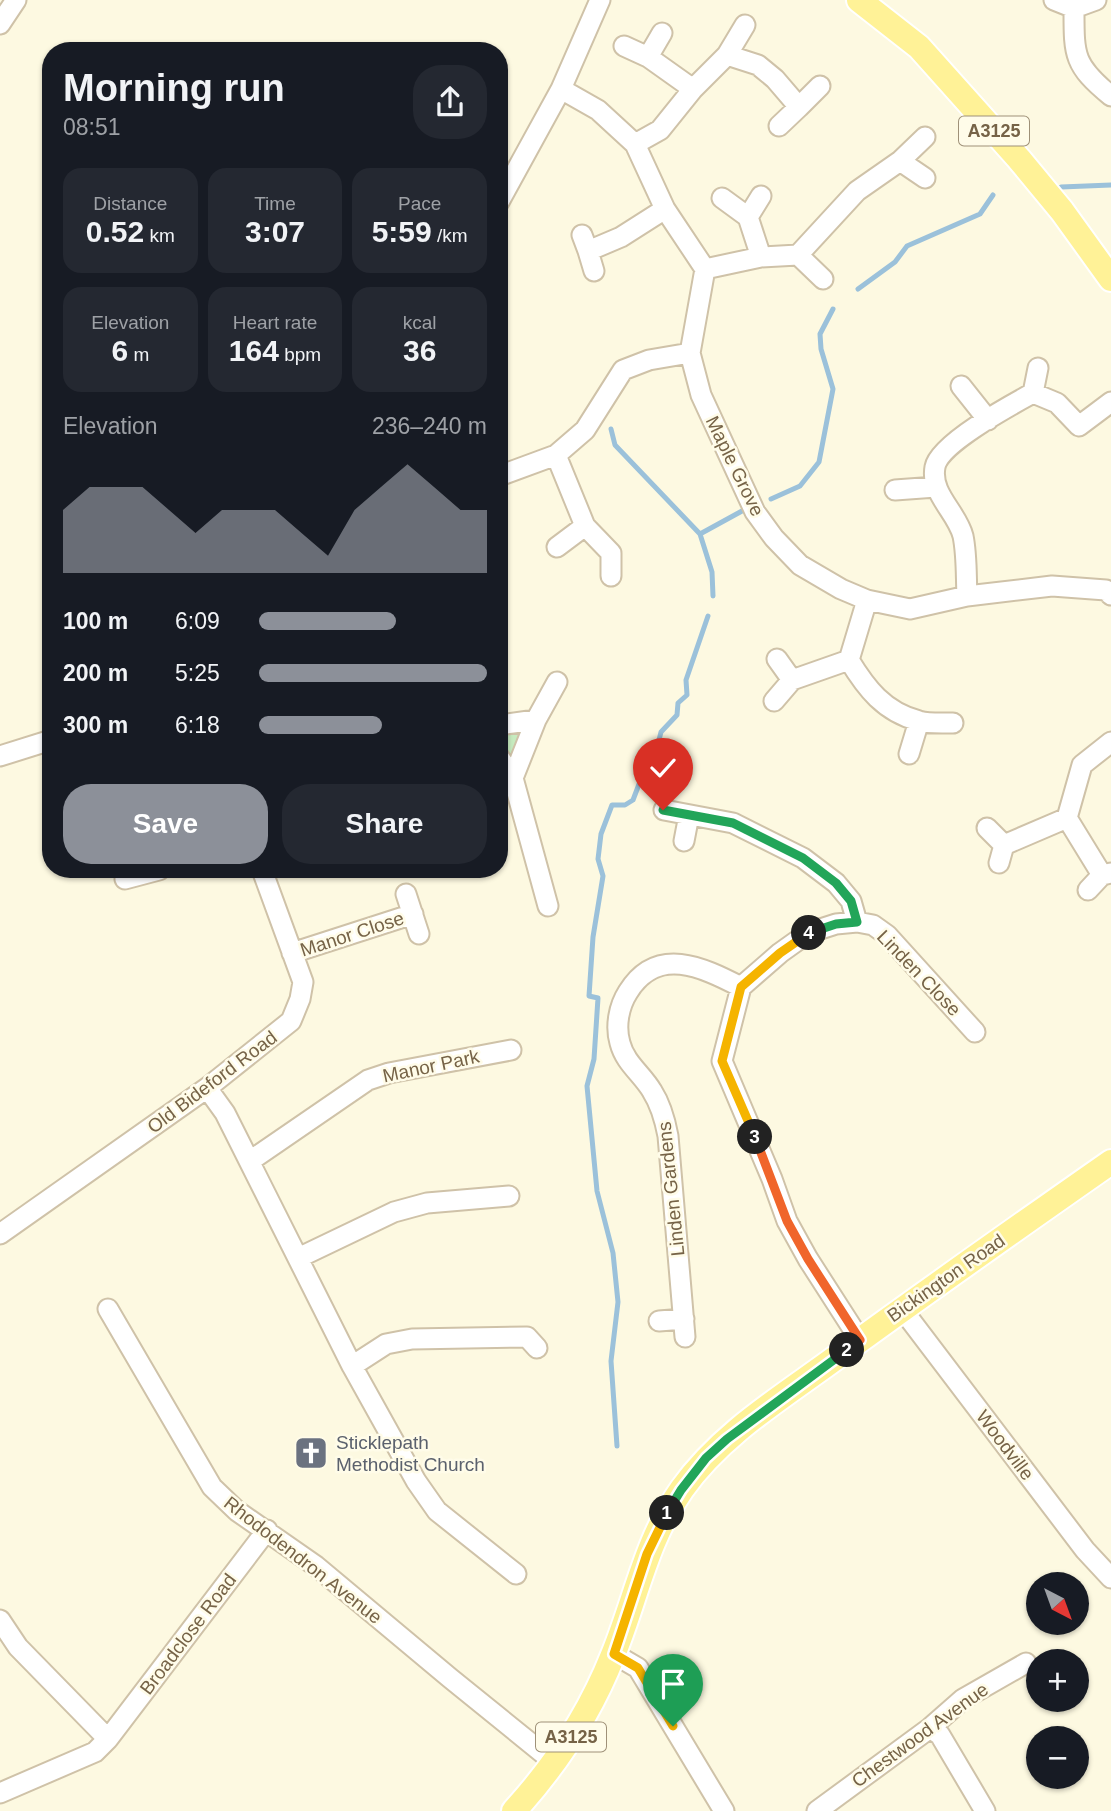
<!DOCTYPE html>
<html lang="en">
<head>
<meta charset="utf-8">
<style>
  body { margin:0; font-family:Arial,sans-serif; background:#242831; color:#f1f3f6; height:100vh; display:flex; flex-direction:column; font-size:26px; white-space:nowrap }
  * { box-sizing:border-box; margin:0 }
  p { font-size:23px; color:#9ea1a6 }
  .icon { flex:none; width:38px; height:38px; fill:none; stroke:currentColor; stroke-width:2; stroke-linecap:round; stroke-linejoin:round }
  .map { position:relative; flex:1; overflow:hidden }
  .drawer { position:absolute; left:42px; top:42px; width:466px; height:836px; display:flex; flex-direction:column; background:#171b24; border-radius:28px; box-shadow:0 2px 5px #0004 }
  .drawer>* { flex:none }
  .needle { width:46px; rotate:139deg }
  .controls { position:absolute; left:1026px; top:1572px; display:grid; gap:14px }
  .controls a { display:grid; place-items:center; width:63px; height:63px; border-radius:50%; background:#171b24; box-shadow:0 2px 5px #0004; font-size:35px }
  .pin { position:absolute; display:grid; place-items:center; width:60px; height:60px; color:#fff; margin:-72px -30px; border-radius:50% 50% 50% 0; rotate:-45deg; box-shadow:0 0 7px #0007 }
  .pin .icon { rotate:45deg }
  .km { position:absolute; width:35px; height:35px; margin:-18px; border-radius:50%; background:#222; color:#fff; font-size:19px; line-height:35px; text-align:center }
  .round { display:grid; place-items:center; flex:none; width:74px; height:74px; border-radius:28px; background:#242831 }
  .overview { display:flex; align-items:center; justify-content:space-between; height:119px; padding:0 21px }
  h1 { font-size:38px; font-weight:700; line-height:52px }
  .figures { display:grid; grid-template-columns:repeat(3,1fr); gap:10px; height:119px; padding:7px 21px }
  .figures div { display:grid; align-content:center; border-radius:18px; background:#242831; text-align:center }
  .figures b { font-size:30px; font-weight:700 }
  .figures small { font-size:19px; font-weight:400 }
  .figures p { font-size:19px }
  .chart { height:196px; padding:14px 21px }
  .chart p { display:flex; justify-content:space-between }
  .chart svg { width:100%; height:126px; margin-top:7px; fill:#8c9099; opacity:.7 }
  .button { display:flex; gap:14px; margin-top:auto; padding:14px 21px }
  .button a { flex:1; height:80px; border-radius:28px; background:#8c9099; color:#fff; font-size:28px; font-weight:700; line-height:80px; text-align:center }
  .button a+a { background:#242831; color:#f1f3f6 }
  ul { padding:0 21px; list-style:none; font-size:23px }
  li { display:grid; grid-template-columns:112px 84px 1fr; align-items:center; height:52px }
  li i { height:18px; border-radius:9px; background:#8c9099 }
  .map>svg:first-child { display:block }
</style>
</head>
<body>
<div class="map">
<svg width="1111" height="1811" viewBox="0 0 1111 1811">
  <rect width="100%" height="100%" fill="#fdf9e1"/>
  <!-- grass -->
  <path fill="#c6ebbf" d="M520,728L523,734L515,753L509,754L499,747V733Z"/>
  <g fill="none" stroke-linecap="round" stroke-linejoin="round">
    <!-- stream -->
    <path stroke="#9bc1da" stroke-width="5" d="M1061,187L1111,185
      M858,289L895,262L907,246L980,214L993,195
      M611,429L615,445L700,534
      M771,499L800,486L819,462L833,389L821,349L820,334L833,309
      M713,596L712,572L700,534L742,511
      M617,1446L611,1361L618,1302L613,1253L597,1191L587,1086L594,1059L598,998L589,996L593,937L603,876L598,859L601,834L612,805H625L633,800L644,771L657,748L661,732L677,715L678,703L687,695L686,680L708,616"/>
    <defs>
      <path id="minor" d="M1054,0L1074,8L1096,0
        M1074,8C1074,55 1073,65 1111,96
        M0,24L16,0
        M624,46L648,57L693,89
        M727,55L758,65L775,79L799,107L820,86
        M648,57L662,33
        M561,89L598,110L635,144L665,209L705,269L690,353L701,395L755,512L774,538L800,565L841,589L867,600L910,609L967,596L1052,586L1106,590L1111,595
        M779,126L799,107
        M635,144L660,130L693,89L727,55L745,25
        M900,161L925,137
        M722,198L748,217
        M499,202L561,89L600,0
        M582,235L588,251L621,237L665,209
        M588,251L594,271
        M798,255L823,279
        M761,257L748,217L761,196
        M705,269L761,257L798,255L857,191L900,161L925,178
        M961,386L988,420
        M1033,393L1038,368
        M556,455L585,526L557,547
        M499,476L556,455L585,430L623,370L649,360L690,353
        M895,490L936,487
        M585,526L611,553V576
        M967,596C966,577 967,555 963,536C957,512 930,494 935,467C939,444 1011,405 1033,393L1057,403L1079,426L1111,402
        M867,600L849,660C866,688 884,712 919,721C929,724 942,723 953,723
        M777,659L792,680
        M774,701L792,680L849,660
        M499,725L536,720
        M909,754L919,721
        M0,756L51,740
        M499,757L513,778L548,906
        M513,778L536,720L557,682
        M664,810L733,823L803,858L836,883L851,901L857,922L873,925L887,935L975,1032
        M987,828L1004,845L999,863
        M684,841L689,815
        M1004,845L1067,818
        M1102,875L1067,818L1082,765L1111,742
        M125,879L159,870
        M1088,890L1102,875L1111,873
        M406,894L419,934
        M857,922L836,924L808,933L780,953L741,987L722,1061L772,1179L787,1221L808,1259L860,1340
        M292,953L413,914
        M207,1088L225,1113L352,1366L416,1481L437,1511L516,1574
        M250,1161L368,1080L389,1073L511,1050
        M0,1234L207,1088L291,1021L300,999L303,982L262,870
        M298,1258L394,1212L427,1203L509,1196
        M108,1309L212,1487L237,1511L316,1566L450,1678L555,1763
        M902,1309L1085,1550L1111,1578
        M659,1321L684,1319
        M685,1337L668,1136C665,1120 661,1105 652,1091C642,1074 625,1063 620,1043C615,1026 619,1006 628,992C657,945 702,967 741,987
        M352,1366L386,1344L412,1339L527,1337L537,1348
        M0,1620L18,1647L108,1739
        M614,1654L638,1668L724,1811
        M930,1728L940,1735L985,1811
        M0,1793L95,1752L108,1739L267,1530
        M817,1811L930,1728L963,1699L1026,1663"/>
      <path id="major" d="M859,0L919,47L1019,159L1062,211L1111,279
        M514,1811C556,1765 590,1713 613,1655C636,1599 646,1540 682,1489C721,1434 781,1398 834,1359C926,1292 1018,1227 1111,1162"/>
    </defs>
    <!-- minor casing -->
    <use href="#minor" stroke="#cfc2a8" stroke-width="23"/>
    <!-- major casing -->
    <use href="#major" stroke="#fff" stroke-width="28"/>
    <!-- minor -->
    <use href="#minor" stroke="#fff" stroke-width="19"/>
    <!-- major -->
    <use href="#major" stroke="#fff297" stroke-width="24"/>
  </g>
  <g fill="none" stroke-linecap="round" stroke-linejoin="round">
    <defs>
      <path id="split-1" d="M667,1513L647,1554L614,1654L638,1668L673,1726"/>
      <path id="split-2" d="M667,1513L681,1490L706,1458L727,1439L847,1350"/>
      <path id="split-3" d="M755,1137L787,1221L808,1259L860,1340L847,1350"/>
      <path id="split-4" d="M755,1137L722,1061L741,987L780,953L809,933"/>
      <path id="split-5" d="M663,810L733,823L803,858L836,883L851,901L857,922L836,924L809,933"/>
    </defs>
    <!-- split-1 casing -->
    <use href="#split-1" stroke="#fff" stroke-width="14"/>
    <!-- split-2 casing -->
    <use href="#split-2" stroke="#fff" stroke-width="14"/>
    <!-- split-3 casing -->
    <use href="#split-3" stroke="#fff" stroke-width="14"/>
    <!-- split-4 casing -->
    <use href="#split-4" stroke="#fff" stroke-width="14"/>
    <!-- split-5 casing -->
    <use href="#split-5" stroke="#fff" stroke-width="14"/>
    <!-- split-1 -->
    <use href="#split-1" stroke="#f5b400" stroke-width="9"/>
    <!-- split-2 -->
    <use href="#split-2" stroke="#22a559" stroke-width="9"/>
    <!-- split-3 -->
    <use href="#split-3" stroke="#f0652b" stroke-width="9"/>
    <!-- split-4 -->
    <use href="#split-4" stroke="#f5b400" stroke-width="9"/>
    <!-- split-5 -->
    <use href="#split-5" stroke="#22a559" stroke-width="9"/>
  </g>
  <!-- icons -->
  <defs>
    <symbol id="church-square" viewBox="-11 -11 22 22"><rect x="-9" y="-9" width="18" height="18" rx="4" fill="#6b7280" stroke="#fffce9"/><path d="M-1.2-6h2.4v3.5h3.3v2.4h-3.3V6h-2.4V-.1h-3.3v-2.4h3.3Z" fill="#fff"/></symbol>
  </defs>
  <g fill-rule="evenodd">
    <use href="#church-square" x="292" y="1434" width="38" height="38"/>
  </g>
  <g text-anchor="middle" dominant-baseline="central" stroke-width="5" stroke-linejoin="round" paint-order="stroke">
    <!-- shield labels -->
    <g fill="#fffce9" stroke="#9f9178" stroke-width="2">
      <rect x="959" y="116.5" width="70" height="29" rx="5"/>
      <rect x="536" y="1722.5" width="70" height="29" rx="5"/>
    </g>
    <g font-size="18" font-weight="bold" fill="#766347">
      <text x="994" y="131">A3125</text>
      <text x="571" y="1737">A3125</text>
    </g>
    <!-- street labels -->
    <g font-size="19" fill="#766347" stroke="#fffce9">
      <text transform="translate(735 466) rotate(64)">Maple Grove</text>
      <text transform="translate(352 934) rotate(-18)">Manor Close</text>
      <text transform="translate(919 973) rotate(46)">Linden Close</text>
      <text transform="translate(431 1066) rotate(-12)">Manor Park</text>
      <text transform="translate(212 1082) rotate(-37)">Old Bideford Road</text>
      <text transform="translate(671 1189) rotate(-96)">Linden Gardens</text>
      <text transform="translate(946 1278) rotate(-35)">Bickington Road</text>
      <text transform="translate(1005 1445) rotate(53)">Woodville</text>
      <text transform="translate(303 1560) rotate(38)">Rhododendron Avenue</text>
      <text transform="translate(188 1634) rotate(-53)">Broadclose Road</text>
      <text transform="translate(920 1735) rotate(-36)">Chestwood Avenue</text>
    </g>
    <!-- worship labels -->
    <g font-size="19" fill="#5b616d" stroke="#fffce9" text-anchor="start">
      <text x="336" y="1442">Sticklepath<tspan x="336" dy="22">Methodist Church</tspan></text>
    </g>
  </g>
</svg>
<div class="controls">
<a><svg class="needle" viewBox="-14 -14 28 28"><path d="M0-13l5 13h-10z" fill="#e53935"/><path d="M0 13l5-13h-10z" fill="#9ea1a6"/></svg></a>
<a>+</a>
<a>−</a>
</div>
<div class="pin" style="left:673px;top:1726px;background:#1e9e55"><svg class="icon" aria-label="arrive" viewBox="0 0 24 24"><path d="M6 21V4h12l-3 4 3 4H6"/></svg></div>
<div class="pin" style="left:663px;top:810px;background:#d93025"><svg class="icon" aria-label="check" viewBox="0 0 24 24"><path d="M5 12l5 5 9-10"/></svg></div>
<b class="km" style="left:667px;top:1513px">1</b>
<b class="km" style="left:847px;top:1350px">2</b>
<b class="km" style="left:755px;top:1137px">3</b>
<b class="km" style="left:809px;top:933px">4</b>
<section class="drawer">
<div class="overview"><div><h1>Morning run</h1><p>08:51</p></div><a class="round"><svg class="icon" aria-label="share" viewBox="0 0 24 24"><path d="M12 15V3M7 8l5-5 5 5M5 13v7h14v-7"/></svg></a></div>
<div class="figures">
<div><p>Distance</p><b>0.52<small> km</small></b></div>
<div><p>Time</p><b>3:07</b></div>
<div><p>Pace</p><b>5:59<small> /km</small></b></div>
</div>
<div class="figures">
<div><p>Elevation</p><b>6<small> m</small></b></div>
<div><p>Heart rate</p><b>164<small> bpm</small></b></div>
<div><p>kcal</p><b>36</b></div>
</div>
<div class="chart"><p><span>Elevation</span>236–240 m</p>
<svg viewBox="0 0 160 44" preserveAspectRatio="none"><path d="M0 44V22L10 14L20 14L30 14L40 22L50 30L60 22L70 22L80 22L90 30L100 38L110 22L120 14L130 6L140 14L150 22L160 22V44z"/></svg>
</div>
<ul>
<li><b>100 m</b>6:09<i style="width:60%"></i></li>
<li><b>200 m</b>5:25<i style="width:100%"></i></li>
<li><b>300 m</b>6:18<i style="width:54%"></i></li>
</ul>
<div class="button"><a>Save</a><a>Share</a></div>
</section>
</div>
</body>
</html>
